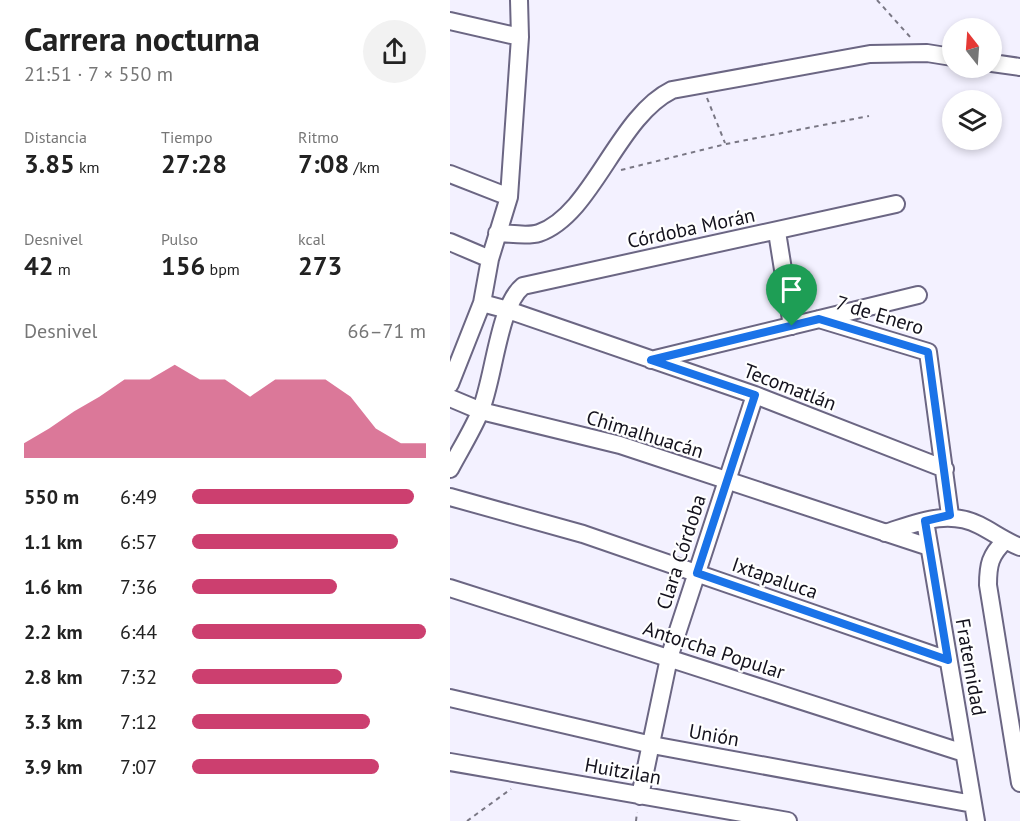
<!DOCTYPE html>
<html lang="es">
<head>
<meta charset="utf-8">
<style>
  body { margin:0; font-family:"PT Sans",sans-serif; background:#f2f2f2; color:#222; height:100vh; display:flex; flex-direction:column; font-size:22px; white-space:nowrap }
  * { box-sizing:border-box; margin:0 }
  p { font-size:20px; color:#767676 }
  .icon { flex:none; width:33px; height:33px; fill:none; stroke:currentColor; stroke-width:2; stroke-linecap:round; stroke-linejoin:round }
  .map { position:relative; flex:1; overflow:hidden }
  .side { display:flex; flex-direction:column; background:#fff; width:450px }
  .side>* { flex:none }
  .needle { width:39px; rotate:343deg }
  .buttons { position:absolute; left:492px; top:18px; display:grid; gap:12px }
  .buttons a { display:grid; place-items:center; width:60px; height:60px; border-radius:50%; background:#fff; box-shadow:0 3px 9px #0003; font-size:30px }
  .pin { position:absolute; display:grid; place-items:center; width:51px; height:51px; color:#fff; margin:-62px -26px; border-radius:50% 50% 50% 0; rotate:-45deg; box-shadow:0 0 6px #0007 }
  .pin .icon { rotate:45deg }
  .round { display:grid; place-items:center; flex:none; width:63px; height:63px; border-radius:32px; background:#f2f2f2 }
  .overview { display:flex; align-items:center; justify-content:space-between; height:102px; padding:0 24px }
  h1 { font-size:33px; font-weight:800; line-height:45px }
  .metrics { display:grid; grid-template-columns:repeat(3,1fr); gap:9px; height:102px; padding:6px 24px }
  .metrics div { display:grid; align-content:center }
  .metrics b { font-size:26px; font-weight:800 }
  .metrics small { font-size:16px; font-weight:400 }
  .metrics p { font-size:16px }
  .chart { height:168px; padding:12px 24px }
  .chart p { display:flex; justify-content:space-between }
  .chart svg { width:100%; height:108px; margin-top:6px; fill:#cc3f6f; opacity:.7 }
  ul { padding:0 24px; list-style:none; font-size:20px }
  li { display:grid; grid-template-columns:96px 72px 1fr; align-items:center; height:45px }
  li i { height:15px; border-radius:8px; background:#cc3f6f }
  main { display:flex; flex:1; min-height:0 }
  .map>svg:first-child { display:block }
</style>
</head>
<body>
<main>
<section class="side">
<div class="overview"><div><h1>Carrera nocturna</h1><p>21:51 · 7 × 550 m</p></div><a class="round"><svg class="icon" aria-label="share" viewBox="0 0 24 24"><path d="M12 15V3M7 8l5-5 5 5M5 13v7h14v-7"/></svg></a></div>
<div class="metrics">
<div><p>Distancia</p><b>3.85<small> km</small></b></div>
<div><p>Tiempo</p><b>27:28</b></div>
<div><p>Ritmo</p><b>7:08<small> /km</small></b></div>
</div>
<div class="metrics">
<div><p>Desnivel</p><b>42<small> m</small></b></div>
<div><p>Pulso</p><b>156<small> bpm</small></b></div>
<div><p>kcal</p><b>273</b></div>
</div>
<div class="chart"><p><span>Desnivel</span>66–71 m</p>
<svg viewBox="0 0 160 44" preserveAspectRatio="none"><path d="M0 44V38L10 32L20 25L30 19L40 12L50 12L60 6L70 12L80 12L90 19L100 12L110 12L120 12L130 19L140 32L150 38L160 38V44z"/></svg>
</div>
<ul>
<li><b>550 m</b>6:49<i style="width:95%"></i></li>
<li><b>1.1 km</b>6:57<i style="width:88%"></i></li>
<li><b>1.6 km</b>7:36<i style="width:62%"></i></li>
<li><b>2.2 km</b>6:44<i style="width:100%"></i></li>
<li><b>2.8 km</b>7:32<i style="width:64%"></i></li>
<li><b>3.3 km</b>7:12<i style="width:76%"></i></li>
<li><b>3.9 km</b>7:07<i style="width:80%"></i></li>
</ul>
</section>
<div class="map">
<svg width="570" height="821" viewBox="0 0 570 821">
  <rect width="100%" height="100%" fill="#f3f1ff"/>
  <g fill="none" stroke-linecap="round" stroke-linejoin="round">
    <defs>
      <path id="minor" d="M0,21L70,37
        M542,63L570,67
        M0,174L59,197
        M327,232L342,326
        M47,233C59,233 77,237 89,233C143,214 167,117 222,90L420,54L477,53L502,57
        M0,242L40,259
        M32,303L58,310L305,395L495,469
        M369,319L478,352L500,515
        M201,360L468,295
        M0,384L32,303L40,259L59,197L70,37L69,0
        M0,398L31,411L170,445L479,547
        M0,469C10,450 22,431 30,412C44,380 48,306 73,286L446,204
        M0,497L133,534L498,660
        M475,521L526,821
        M435,533C467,523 497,509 529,525C543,532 555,541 570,547
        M555,541C540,555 538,565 538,585L570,783
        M0,588L514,753
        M0,698L202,745L523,804
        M0,762L338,821
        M190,796L219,658L305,395"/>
    </defs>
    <!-- minor casing -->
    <use href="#minor" stroke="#6b6683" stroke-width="20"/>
    <!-- path -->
    <path stroke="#797784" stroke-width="2" stroke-dasharray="4.5 4.5" stroke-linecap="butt" d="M427,0L461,38
      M257,98L275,143
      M171,170L276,144L419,116
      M17,821L61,789
      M186,821L187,812"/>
    <!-- minor -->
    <use href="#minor" stroke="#fff" stroke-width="16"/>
  </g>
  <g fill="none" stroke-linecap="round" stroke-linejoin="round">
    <defs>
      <path id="route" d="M369,319L478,352L500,515L475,521L498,660L247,573L305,395L201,360Z"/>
    </defs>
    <!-- route casing -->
    <use href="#route" stroke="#fff" stroke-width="12"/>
    <!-- route -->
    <use href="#route" stroke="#1a73e8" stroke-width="8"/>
  </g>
  <g text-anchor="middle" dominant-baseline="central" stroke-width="4.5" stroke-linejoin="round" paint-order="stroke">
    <!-- street labels -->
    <g font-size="20" fill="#13111c" stroke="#fff">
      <text transform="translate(241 228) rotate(-12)">Córdoba Morán</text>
      <text transform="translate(430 315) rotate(17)">7 de Enero</text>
      <text transform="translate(340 387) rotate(21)">Tecomatlán</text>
      <text transform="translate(195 434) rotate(17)">Chimalhuacán</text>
      <text transform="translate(231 552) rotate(-72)">Clara Córdoba</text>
      <text transform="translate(325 578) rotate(19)">Ixtapaluca</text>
      <text transform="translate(264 650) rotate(18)">Antorcha Popular</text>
      <text transform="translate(521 667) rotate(80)">Fraternidad</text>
      <text transform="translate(264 735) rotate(10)">Unión</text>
      <text transform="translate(173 771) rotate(10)">Huitzilan</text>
    </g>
  </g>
</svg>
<div class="buttons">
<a><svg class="needle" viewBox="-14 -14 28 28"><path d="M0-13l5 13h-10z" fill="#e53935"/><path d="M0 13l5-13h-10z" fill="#767676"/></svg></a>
<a><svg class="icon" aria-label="layers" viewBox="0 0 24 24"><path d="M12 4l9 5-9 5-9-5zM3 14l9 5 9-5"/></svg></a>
</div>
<div class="pin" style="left:342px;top:326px;background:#1e9e55"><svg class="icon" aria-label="arrive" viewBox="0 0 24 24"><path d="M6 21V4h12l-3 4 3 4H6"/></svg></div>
</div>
</main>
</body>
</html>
